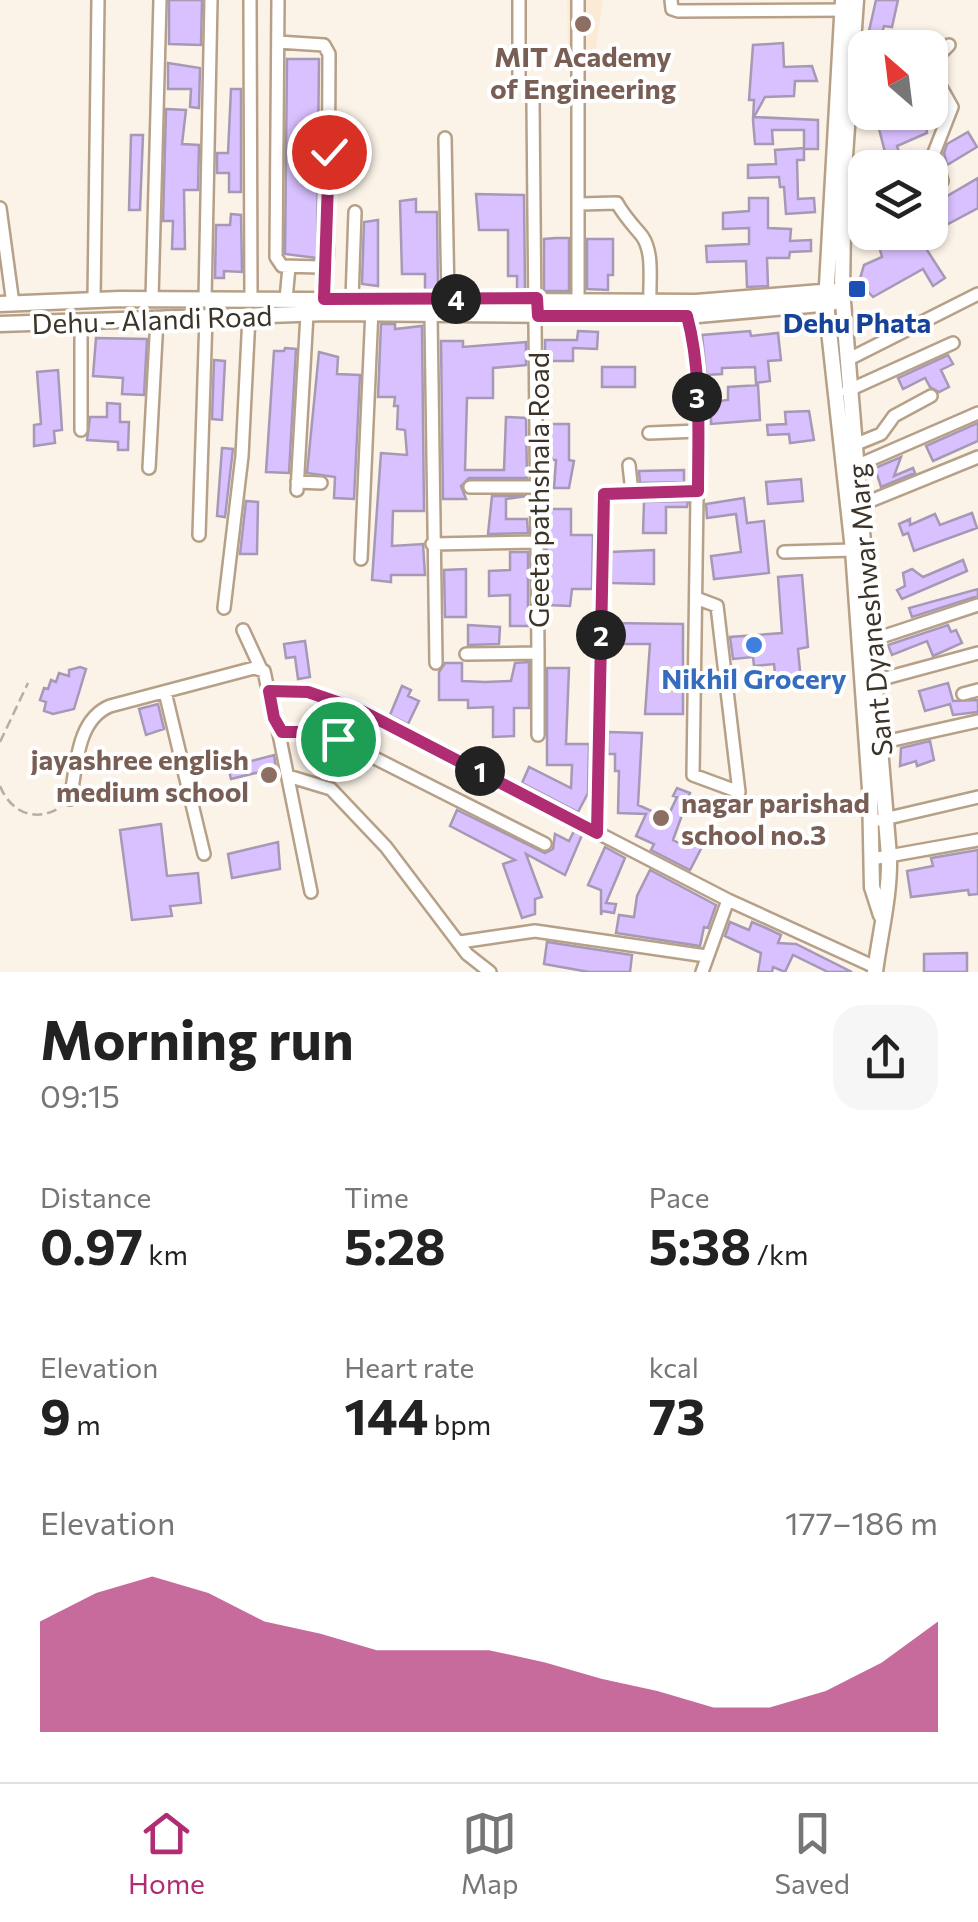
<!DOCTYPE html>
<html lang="en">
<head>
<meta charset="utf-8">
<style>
  body { margin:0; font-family:Commissioner,sans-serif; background:#f6f6f6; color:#222; height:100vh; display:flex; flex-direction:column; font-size:38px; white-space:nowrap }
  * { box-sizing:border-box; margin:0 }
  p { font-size:32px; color:#767676 }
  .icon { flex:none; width:55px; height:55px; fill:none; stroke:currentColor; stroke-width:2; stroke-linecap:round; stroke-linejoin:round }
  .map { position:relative; height:972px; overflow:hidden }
  .panel { display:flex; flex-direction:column; background:#fff; flex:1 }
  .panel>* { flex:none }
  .needle { width:65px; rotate:332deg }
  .controls { position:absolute; left:848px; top:30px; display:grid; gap:20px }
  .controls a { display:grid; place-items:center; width:100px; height:100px; border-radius:20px; background:#fff; box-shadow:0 2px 8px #0004; font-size:50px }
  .pin { position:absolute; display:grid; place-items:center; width:85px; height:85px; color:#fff; margin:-42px; border:5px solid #fff; border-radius:50%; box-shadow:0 2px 10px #0007 }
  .km { position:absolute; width:50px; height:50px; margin:-25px; border-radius:50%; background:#222; color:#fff; font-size:28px; line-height:50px; text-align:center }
  .round { display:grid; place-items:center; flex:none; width:105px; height:105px; border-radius:30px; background:#f6f6f6 }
  .headline { display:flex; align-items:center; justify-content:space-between; height:170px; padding:0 40px }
  h1 { font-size:55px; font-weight:700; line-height:75px }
  .figures { display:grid; grid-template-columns:repeat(3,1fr); gap:15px; height:170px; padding:10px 40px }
  .figures div { display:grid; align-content:center }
  .figures b { font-size:50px; font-weight:700 }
  .figures small { font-size:28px; font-weight:400 }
  .figures p { font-size:28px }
  .chart { height:280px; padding:20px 40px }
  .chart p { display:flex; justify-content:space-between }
  .chart svg { width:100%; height:180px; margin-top:10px; fill:#b02c73; opacity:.7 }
  .tabs { display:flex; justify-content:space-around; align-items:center; height:140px; border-top:2px solid #e0e0e0; background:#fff; font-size:28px; color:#767676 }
  .tabs a { display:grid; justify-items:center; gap:5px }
  .tabs .current { color:#b02c73 }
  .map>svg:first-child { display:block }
</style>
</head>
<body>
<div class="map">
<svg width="978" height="972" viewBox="0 0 978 972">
  <rect width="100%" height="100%" fill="#fcf3e8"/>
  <!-- built -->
  <path fill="#fbead6" d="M567,0H603L596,49L568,55Z"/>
  <!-- building -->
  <path fill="#d9c0fe" stroke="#a599b6" stroke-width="2.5" d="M169,0H202L201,45L169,44Z
    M876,0H898L892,27L884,26L882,33L869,31Z
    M783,43L784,67L812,66L817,81H795L794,96L765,97L754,117L818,120V149H804V130H772L773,144H755L753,120L754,100H749L753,45Z
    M287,59H319L317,258L285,254Z
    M168,63L200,68L199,108L190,107L191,89H168Z
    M231,89H241V192H229V173H217V153H228Z
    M166,109L186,110L182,144L199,145L198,190H184L185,249H172L173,221H163Z
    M885,112H940L925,120L927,133L897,146L904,168H868L886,156L878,125L884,123L880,115Z
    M968,132L977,147L947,165L944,153L947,144Z
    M131,135H143L140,210H129Z
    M804,148V160H797L798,199L814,198L815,212L786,214L784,187H780L779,177L748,178V165L776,164L775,150Z
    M978,178V208L948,224L937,202Z
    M476,194L524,195L525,290H517V276H508V230H479Z
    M749,198H768V228L791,229L790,241L811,240V251L790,252L789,258H767L768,286L747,287L746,261L707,262L706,246L749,244V228L723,229V213L749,211Z
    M416,199V212H437L438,290H425V274H402L400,201Z
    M231,214L241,215L242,272L224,271V278H215L216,225H230Z
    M378,220V286L362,284L364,222Z
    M875,232H890L893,239L911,232H933L927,250L945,278L933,286L923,269L873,297L859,282L864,265L882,257Z
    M556,238H569V291H544V239Z
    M587,239H613V275H608V290L587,289Z
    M381,324H395V329L422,326L424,511H393L392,546L423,544L425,575H391V582L372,580L381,453L407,455L405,430L397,429L398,406H394L395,397H378Z
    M578,331L598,332L597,349L573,348V361H545V340H577Z
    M750,331L751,336L778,333L781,360L768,361L770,381L756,383L755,367L722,368V374L706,375L702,335Z
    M96,338L147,339L144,395L122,394L123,378L93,376Z
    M441,341H463V347L526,342V365L493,368V398H467L465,470H504L506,417L526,418L527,478H469L461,486L466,499H443Z
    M285,348L296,349L289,473L266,472L274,351H284Z
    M319,352L338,357L337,374L360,375L354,499L334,498L335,477L307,473Z
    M948,355L953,364L941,370L949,387L939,392L930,387L925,378L903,389L898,378Z
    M214,360L225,361L222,420L212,419Z
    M602,367H635V387H602Z
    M58,370L62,430L54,431L55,443L34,446V425L41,424L37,372Z
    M758,385L760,420L711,424V402L728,400V387Z
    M107,403L120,404V422H129L128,450H118V442L87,440L90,417H107Z
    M809,411L814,440L790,443L789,434L768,435L767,425L786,424L785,412Z
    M978,423V441L933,461L926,446Z
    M545,424H569V460L574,461L569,488H554L556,460H546Z
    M222,448L233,449L225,517L217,516Z
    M901,457L894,476L913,468L915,473L881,487L875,468Z
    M684,470V482L640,483L639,471Z
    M801,479L803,501L768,504L766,482Z
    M492,496H527L506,499V519H527L528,533L488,534Z
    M744,498L747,523L764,521L769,573L714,579L711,556L741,552L736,514L707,518L706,504Z
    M246,501L258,502L257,554H240Z
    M688,501L687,507H666V533H643L644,502Z
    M546,509H571V535H593L592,589H572L570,606L547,605Z
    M972,513L977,528L914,551L908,533L903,535L899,524L910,519V525L935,514L940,525Z
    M654,550V584L611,583V552Z
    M510,552H528V626H510V595L489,596V571L510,570Z
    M963,560L967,571L902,599L897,590L905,586L903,573L912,569L923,577Z
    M466,569V617H445L444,570Z
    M802,575L808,647L798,649L801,682H776L774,664L754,666L753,657L733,659L730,637L782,633L778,577Z
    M978,589V596L912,617L909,608Z
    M610,623L683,624V714H645L650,644H610Z
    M468,625L500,627L499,644L468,645Z
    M948,625L951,632L956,630L962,643L933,656L927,641L892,655L888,645Z
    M305,641L310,677L298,679L295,657L286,658L284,644Z
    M529,662V708H514V736L493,737V707L468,708V700H439V672L445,663H462V681L485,682L511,681L515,663Z
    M80,667L86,669L74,709L53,714L44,711L46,702L40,700L44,688L48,689L51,680L56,682L59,673L69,676V670Z
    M547,668H569L566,744H589L588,793L578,812L522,783L529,767L571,788L572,765H547Z
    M948,683L953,701L978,700V712L953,715L950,704L925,711L919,691Z
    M402,686L411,690L408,696L419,701L408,724L390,715Z
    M158,704L164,729L146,735L139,709Z
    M608,732L642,733L638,805L667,818L677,797L673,796L677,788L690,793L673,840L688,848L692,839L703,845L690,870L651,850L654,844L636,836L646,814L618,813L619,771H615V754H608Z
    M930,741L934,760L917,766L916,761L900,766L901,748Z
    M274,755L276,768L231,779L228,767Z
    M457,810L545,853L553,849L555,834L569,841L574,831L582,835L565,875L526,854L542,897L535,899V914L522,918L503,864L515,860L450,826Z
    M161,824L167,876L198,873L201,903L170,906L172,916L132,920L120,830Z
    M278,842L280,869L232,878L228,854Z
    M605,847L625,858L606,903L616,904L614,913L602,911L601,915V890L588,885Z
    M978,850V894L969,895L968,890L911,897L907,871L933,866L931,858Z
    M650,870L716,905L708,928L704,927L700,946L616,933L619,915L634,917L637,896Z
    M730,922L749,930L752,922L766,928L781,935L778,943L796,944L852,972H828L793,955L785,972L773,967L772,972H758L761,953L725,936Z
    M547,942L632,955L630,972H589L544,964Z
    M967,953V972H924V954Z"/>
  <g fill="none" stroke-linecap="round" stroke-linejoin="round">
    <defs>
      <path id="minor" d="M250,0L251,299
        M519,0V75
        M671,0L672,9L678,11L850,10
        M278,42L324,45L329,54L328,250L327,261L320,267L282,266L276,257L278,0
        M930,64L949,45
        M930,68L952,107L934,153L942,181
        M851,91L865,86
        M445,138L448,299
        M580,204L617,203C624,216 633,225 642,236C654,253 649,281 650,301
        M0,208L13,304
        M94,299L98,0
        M152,299L160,0
        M205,299L211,0
        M286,299L289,267
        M325,299L326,262
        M352,299L355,212
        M578,307V0
        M431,315L436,663
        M687,316L695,343L698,427L693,775L739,792L717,606L696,598
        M847,360L978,294
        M847,391L953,343
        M81,430V321
        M649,433L698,431
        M854,445L881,434L894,416L931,396
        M629,465L632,493
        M149,468L157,319
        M849,469L978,413
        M297,482L321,483
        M470,487H537
        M297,490L307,314
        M853,508L978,457
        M199,535L206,317
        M432,544L537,542
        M784,552L853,550
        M361,559L372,309
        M224,608L242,456L249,316
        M243,630L261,669
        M863,643L978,605
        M538,653V735
        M466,654L538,653L533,102
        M867,683L978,653
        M269,691L309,692L360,710L728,900L875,967
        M165,692L204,854
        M963,694L978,690
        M278,729L311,892
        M875,744L978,721
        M288,776L331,789L386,847L467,954L490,972
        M70,799C77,767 76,720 110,706L254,668L264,671L274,718L282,732H312L337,739L545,844
        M880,820L978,797
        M597,833L603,494L698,491
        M872,859L978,840
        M460,942L535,931L706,956
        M702,972L728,900"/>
      <path id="major" d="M843,0L826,303L853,550L870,789L872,887L881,915
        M856,0L844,170L842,290L889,856C890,896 880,933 875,972
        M0,304L120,299L696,302L834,291
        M0,324L327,313L687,316L832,303"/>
    </defs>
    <!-- minor casing -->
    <use href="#minor" stroke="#b6a087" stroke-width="16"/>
    <!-- major casing -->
    <use href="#major" stroke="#b6a087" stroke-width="19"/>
    <!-- path -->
    <path stroke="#b6aea3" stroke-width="2.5" stroke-dasharray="10 5" stroke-linecap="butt" d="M0,742L28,683
      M0,786C11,813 36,823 61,807"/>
    <!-- minor -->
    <use href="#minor" stroke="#fff" stroke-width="11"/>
    <!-- major -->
    <use href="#major" stroke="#fff" stroke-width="14"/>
  </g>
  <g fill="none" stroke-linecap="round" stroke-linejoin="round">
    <defs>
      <path id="route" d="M329,152L324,299L537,298L538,316H687C702,371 698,433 698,491L604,494L597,833L360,710L308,692L269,691L274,718L282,732H312L338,739"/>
    </defs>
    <!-- route casing -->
    <use href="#route" stroke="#fff" stroke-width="20"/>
    <!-- route -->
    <use href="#route" stroke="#b02c73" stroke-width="12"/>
  </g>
  <!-- markers -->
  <g fill="#8d6e63" stroke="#fff" stroke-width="4">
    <circle cx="583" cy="24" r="10"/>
    <circle cx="269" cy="775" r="10"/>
    <circle cx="661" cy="818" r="10"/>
  </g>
  <rect fill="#1a4fb4" stroke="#fff" stroke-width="4" x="847" y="279" width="20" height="20" rx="5"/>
  <circle fill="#3f7fe0" stroke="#fff" stroke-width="4" cx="754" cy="645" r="10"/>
  <g text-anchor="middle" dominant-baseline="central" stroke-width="8" stroke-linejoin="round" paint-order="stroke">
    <!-- education labels -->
    <g font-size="28" font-weight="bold" fill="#785e54" stroke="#fff">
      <text x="583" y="56">MIT Academy<tspan x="583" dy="32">of Engineering</tspan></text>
      <text x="249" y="759" text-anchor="end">jayashree english<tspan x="249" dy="32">medium school</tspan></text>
      <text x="681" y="802" text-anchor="start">nagar parishad<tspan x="681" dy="32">school no.3</tspan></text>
    </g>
    <!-- street labels -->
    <g font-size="28" fill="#3c3429" stroke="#fff">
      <text transform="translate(152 319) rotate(-2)">Dehu - Alandi Road</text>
      <text transform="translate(538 490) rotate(-90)">Geeta pathshala Road</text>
      <text transform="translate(869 610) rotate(-95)">Sant Dyaneshwar Marg</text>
    </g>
    <!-- transit labels -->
    <g font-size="28" font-weight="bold" fill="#164399" stroke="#fff">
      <text x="857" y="322">Dehu Phata</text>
    </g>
    <!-- shop labels -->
    <g font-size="28" font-weight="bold" fill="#366cbe" stroke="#fff">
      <text x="754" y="678">Nikhil Grocery</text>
    </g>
  </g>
</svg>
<div class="controls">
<a><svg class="needle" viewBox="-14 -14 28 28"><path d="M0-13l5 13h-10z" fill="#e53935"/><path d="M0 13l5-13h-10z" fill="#767676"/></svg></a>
<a><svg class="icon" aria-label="layers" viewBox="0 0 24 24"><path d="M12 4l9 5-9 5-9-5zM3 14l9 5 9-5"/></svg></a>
</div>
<div class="pin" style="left:338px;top:739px;background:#1e9e55"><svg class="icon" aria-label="arrive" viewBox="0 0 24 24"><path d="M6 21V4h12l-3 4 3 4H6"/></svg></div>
<div class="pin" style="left:329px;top:152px;background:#d93025"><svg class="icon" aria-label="check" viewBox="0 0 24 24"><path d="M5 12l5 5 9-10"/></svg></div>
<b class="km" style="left:480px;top:771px">1</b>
<b class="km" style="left:601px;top:635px">2</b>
<b class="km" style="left:697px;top:397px">3</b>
<b class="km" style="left:456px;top:299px">4</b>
</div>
<section class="panel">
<div class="headline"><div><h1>Morning run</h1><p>09:15</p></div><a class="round"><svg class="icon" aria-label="share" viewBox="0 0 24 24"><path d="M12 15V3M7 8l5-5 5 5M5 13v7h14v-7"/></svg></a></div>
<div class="figures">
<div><p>Distance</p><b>0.97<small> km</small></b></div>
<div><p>Time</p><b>5:28</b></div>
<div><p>Pace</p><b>5:38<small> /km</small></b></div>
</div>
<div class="figures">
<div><p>Elevation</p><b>9<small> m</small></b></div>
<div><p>Heart rate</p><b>144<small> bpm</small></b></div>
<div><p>kcal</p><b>73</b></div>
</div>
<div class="chart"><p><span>Elevation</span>177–186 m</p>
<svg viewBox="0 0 160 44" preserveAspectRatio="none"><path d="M0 44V17L10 10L20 6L30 10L40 17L50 20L60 24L70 24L80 24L90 27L100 31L110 34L120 38L130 38L140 34L150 27L160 17V44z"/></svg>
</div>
</section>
<nav class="tabs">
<a class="current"><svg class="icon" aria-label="home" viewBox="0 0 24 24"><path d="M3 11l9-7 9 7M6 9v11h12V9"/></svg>Home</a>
<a><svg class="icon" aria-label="map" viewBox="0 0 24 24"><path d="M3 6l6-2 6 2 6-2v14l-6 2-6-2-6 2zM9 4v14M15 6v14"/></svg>Map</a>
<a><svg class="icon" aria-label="saved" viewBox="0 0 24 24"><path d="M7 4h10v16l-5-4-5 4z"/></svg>Saved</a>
</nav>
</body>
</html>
